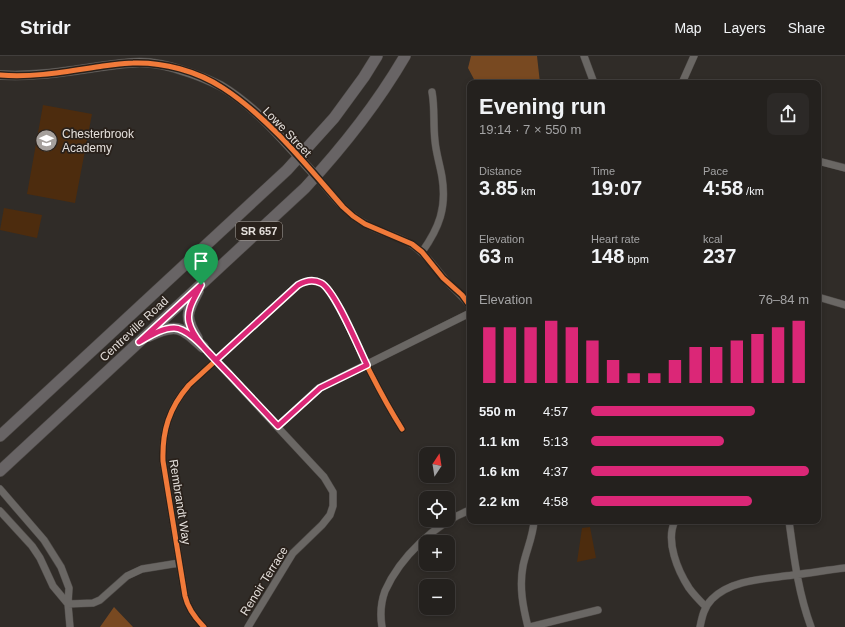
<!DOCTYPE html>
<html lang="en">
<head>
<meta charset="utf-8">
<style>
  body { margin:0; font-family:Arial,sans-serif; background:#2c2927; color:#f1f3f6; height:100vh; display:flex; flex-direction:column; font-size:15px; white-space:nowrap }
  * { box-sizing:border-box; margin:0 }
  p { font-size:13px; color:#a3a3a4 }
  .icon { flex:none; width:22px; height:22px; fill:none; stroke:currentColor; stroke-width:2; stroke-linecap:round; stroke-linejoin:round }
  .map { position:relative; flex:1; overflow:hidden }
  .side { position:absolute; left:467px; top:24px; width:354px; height:444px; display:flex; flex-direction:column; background:#24211e; border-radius:8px; box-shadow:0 2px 6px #0003,0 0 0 1px #413e3c }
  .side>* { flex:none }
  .needle { width:26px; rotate:12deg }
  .tools { position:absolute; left:419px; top:391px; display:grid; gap:8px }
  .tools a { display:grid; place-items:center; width:36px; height:36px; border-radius:8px; background:#24211e; box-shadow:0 2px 6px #0003,0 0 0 1px #413e3c; font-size:20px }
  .pin { position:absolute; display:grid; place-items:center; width:34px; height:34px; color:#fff; margin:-41px -17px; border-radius:50% 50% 50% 0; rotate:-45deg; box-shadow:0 0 4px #0007 }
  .pin .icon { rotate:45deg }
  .round { display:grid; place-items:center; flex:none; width:42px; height:42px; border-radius:8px; background:#2c2927 }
  .headline { display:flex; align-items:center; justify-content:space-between; height:68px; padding:0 12px }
  h1 { font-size:22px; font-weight:700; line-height:30px }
  .stats { display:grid; grid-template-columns:repeat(3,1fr); gap:6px; height:68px; padding:4px 12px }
  .stats div { display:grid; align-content:center }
  .stats b { font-size:20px; font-weight:700 }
  .stats small { font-size:11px; font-weight:400 }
  .stats p { font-size:11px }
  .chart { height:112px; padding:8px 12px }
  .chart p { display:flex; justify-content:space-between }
  .chart svg { width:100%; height:72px; margin-top:4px; stroke:#db2777; stroke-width:6 }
  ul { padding:0 12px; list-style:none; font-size:13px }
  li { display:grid; grid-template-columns:64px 48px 1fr; align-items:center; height:30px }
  li i { height:10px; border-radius:5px; background:#db2777 }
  header { display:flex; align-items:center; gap:24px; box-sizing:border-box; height:56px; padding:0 20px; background:#24211e; border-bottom:1px solid #413e3c }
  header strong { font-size:19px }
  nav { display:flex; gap:22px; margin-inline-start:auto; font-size:14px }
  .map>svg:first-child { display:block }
</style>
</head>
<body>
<header>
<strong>Stridr</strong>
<nav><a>Map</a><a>Layers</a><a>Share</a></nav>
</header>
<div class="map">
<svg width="845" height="571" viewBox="0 0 845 571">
  <rect width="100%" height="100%" fill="#302c28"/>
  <!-- green -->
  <path fill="#4d2c0e" d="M43,49L92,58L75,147L27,138Z
    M4,152L42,159L37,182L0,174Z
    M590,471L596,502L577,506L582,472Z"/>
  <!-- forest -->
  <path fill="#784921" d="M471,0H537L540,27H476L468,12Z
    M114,551L133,571H100Z"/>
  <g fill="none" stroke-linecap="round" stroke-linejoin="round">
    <defs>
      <path id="minor" d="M584,0L594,27
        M682,27L694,0
        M818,105L845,112
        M316,120C331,137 344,156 364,167C379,176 396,179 411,188C424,196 433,209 443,221C451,231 462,239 470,250
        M422,196C439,172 447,152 442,121C440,109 436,97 435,85C433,68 435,52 432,36
        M818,241L845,249
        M203,291L324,421L333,436V450L330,459L322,469L293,497L248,571
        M278,370L319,332L470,257
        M0,433L44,484L61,511L69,532L68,548L70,571
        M0,455L32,490L40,502L53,530L68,548
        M675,465C665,485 678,515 689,532C694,539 700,545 706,551
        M789,465C794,501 798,536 811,571
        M68,548L93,547L100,544L127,520L142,513L179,507
        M204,571C195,562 188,553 185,540L163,405C162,375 169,352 189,329L298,229C312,221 322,225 332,237C354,283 375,330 402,373
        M382,571C380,559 381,546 385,535C400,501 436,467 470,454
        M528,571C523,551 519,531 523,510C526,495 533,481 534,465
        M530,571L598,554
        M700,571C702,561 704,551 712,543C732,523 766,523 793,519C810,517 828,514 845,512"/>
      <path id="tertiary" d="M0,19C44,22 87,11 130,7C149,5 167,9 184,15C197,19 209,24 221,30C258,52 287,89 316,120"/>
      <path id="primary" d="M149,280C177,266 182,272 203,291
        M197,282C184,261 187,256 198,235
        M0,380L287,114L334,62L364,21L377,0
        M0,415L305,132C343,91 377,48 405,0"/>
    </defs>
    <!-- minor casing -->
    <use href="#minor" stroke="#4d4946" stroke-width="8"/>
    <!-- tertiary casing -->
    <use href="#tertiary" stroke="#4d4946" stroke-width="10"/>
    <!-- primary casing -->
    <use href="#primary" stroke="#4d4946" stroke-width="12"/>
    <!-- minor -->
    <use href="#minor" stroke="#6a6764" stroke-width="7"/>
    <!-- tertiary -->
    <use href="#tertiary" stroke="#6a6764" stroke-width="9"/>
    <!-- primary -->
    <use href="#primary" stroke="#686465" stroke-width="11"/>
    <defs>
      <path id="cycleway" d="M0,19C34,22 69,15 103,10C113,9 123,7 133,7C163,6 197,15 223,32C268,61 308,111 343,151L353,160L365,168L412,188L422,196L443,222L462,239L470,250
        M204,571C195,562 188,553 185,540L163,405C162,375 169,352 189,329L298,229C312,221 322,225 332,237C354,283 375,330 402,373"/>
    </defs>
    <!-- cycleway casing -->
    <use href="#cycleway" stroke="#29211b" stroke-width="8"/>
    <!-- cycleway -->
    <use href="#cycleway" stroke="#f17a3a" stroke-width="5"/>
  </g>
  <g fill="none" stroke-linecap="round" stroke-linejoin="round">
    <defs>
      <path id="route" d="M201,229C196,240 186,253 189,266C193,284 217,305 230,319C246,336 262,353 278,370L320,332L367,309C359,293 335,234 321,227C313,223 305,225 298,229L216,304C207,295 188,272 174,272C162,272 150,280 139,286L201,229"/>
    </defs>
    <!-- route casing -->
    <use href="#route" stroke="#fff" stroke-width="8"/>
    <!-- route -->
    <use href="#route" stroke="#db2777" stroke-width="5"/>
  </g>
  <!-- icons -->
  <defs>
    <symbol id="school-disc" viewBox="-11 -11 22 22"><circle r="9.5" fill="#a5a09c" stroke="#29211b"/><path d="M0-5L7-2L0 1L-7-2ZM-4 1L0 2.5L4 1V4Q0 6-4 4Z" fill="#fff"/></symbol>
  </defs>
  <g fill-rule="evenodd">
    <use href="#school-disc" x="34" y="72" width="25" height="25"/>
  </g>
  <g text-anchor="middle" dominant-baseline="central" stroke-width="3.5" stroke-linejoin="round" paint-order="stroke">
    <!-- shield labels -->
    <rect fill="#29211b" stroke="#aca6a1" stroke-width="1" x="236" y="166" width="46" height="18" rx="3"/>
    <g font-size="11" font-weight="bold" fill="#e4dfdb">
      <text x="259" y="175">SR 657</text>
    </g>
    <!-- street labels -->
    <g font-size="12" fill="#e4dfdb" stroke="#29211b">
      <text transform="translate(287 76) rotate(46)">Lowe Street</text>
      <text transform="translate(134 273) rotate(-43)">Centreville Road</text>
      <text transform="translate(180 446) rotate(81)">Rembrandt Way</text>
      <text transform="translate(264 525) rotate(-58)">Renoir Terrace</text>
    </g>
    <!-- poi labels -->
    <g font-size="12" fill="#e4dfdb" stroke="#29211b" text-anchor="start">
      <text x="62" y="78">Chesterbrook<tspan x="62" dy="14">Academy</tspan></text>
    </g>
  </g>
</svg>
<div class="tools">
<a><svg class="needle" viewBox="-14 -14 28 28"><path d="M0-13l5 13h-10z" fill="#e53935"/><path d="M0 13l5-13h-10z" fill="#a3a3a4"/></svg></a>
<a><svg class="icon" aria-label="locate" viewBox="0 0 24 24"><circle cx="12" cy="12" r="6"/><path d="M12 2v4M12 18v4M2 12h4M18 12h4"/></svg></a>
<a>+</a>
<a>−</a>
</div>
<div class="pin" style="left:201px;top:229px;background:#1e9e55"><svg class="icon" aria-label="arrive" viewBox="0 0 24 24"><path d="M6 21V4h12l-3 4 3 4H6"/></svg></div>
<section class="side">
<div class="headline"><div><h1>Evening run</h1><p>19:14 · 7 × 550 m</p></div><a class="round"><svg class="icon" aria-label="share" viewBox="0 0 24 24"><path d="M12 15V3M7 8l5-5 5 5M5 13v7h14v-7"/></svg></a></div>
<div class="stats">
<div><p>Distance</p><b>3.85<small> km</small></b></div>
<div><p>Time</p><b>19:07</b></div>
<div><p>Pace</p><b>4:58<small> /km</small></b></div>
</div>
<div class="stats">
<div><p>Elevation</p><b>63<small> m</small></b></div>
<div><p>Heart rate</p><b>148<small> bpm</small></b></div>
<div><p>kcal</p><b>237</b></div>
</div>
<div class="chart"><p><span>Elevation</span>76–84 m</p>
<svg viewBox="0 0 160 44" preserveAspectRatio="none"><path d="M5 44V10M15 44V10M25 44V10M35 44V6M45 44V10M55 44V18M65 44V30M75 44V38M85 44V38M95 44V30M105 44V22M115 44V22M125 44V18M135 44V14M145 44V10M155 44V6"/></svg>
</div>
<ul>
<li><b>550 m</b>4:57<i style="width:75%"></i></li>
<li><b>1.1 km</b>5:13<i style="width:61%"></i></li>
<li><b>1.6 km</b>4:37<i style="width:100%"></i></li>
<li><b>2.2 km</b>4:58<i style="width:74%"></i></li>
</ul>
</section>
</div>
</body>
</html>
